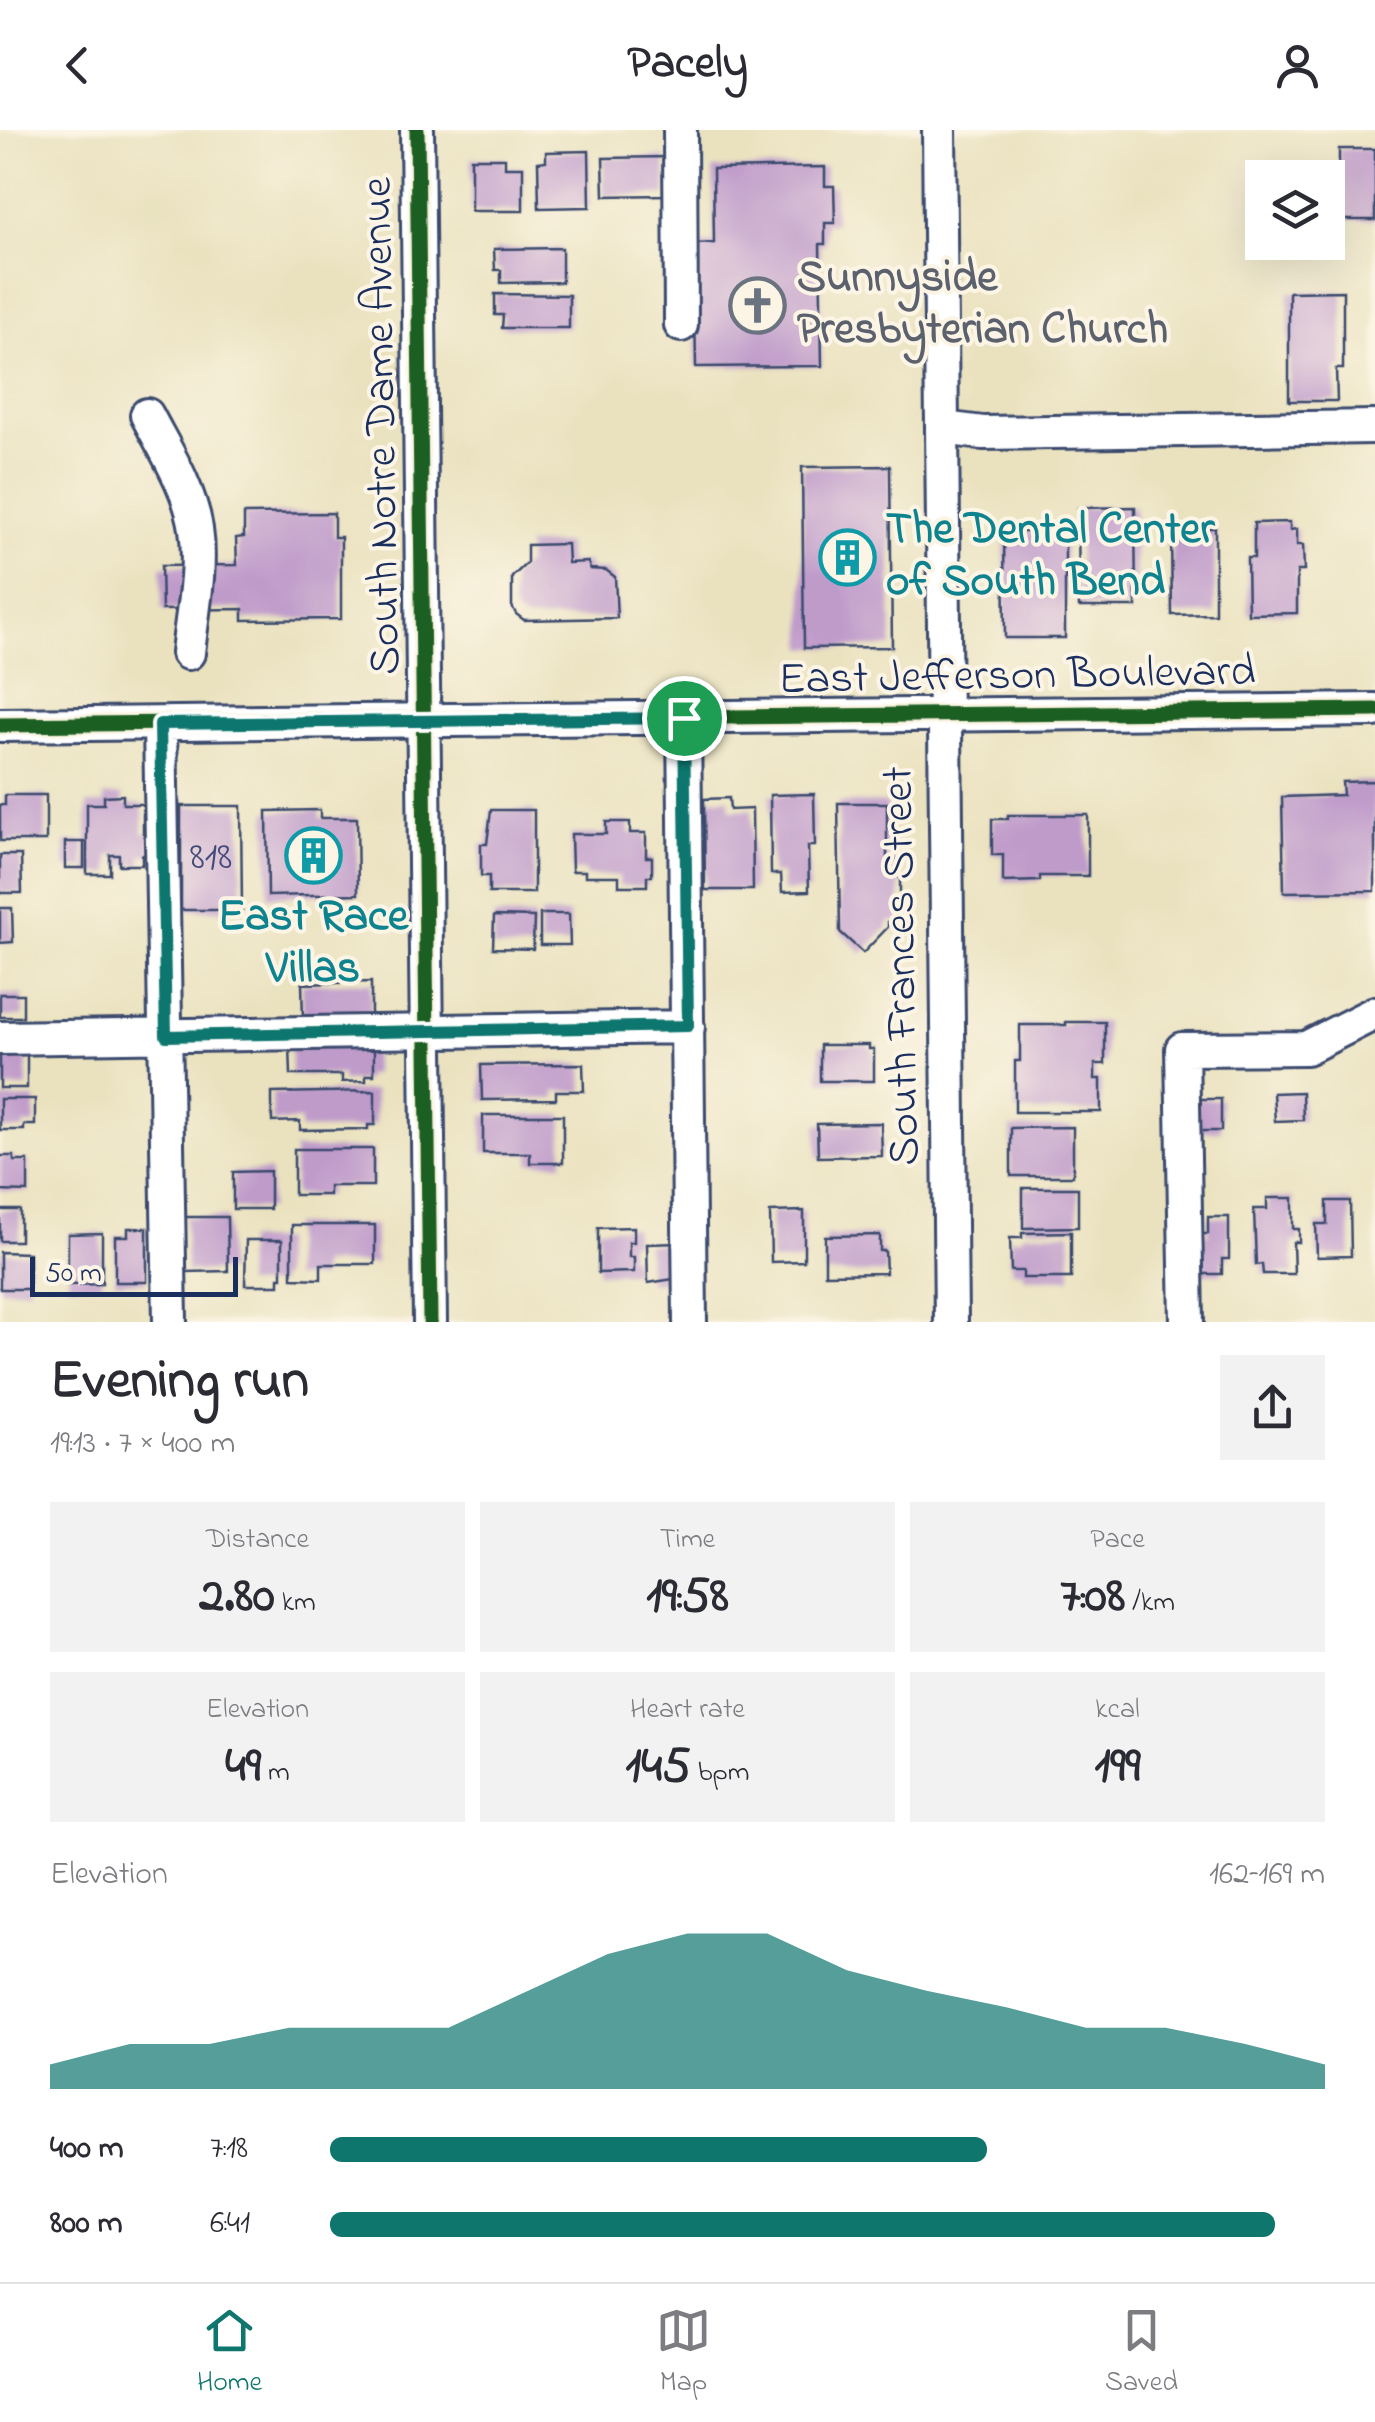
<!DOCTYPE html>
<html lang="en">
<head>
<meta charset="utf-8">
<style>
  body { margin:0; font-family:"Indie Flower",sans-serif; background:#f2f2f3; color:#2b2b33; height:100vh; display:flex; flex-direction:column; font-size:38px; white-space:nowrap }
  * { box-sizing:border-box; margin:0 }
  p { font-size:32px; color:#7c7c81 }
  .icon { flex:none; width:55px; height:55px; fill:none; stroke:currentColor; stroke-width:2; stroke-linecap:round; stroke-linejoin:round }
  .map { position:relative; height:1192px; overflow:hidden }
  .side { display:flex; flex-direction:column; background:#fff; flex:1 }
  .side>* { flex:none }
  .tools { position:absolute; left:1245px; top:30px; display:grid; gap:20px }
  .tools a { display:grid; place-items:center; width:100px; height:100px; border-radius:0px; background:#fff; box-shadow:0 10px 40px #0002; font-size:50px }
  .scale { position:absolute; left:30px; bottom:25px; width:208px; box-sizing:border-box; padding-left:10px; border:5px solid #1b2f5e; border-top:0; font-size:28px; line-height:35px; white-space:nowrap; color:#1b2f5e; -webkit-text-stroke:8px #fcf5e5; paint-order:stroke }
  .pin { position:absolute; display:grid; place-items:center; width:85px; height:85px; color:#fff; margin:-42px; border:5px solid #fff; border-radius:50%; box-shadow:0 2px 10px #0007 }
  .round { display:grid; place-items:center; flex:none; width:105px; height:105px; border-radius:0px; background:#f2f2f3 }
  .overview { display:flex; align-items:center; justify-content:space-between; height:170px; padding:0 50px }
  h1 { font-size:55px; font-weight:700; line-height:75px }
  .stats { display:grid; grid-template-columns:repeat(3,1fr); gap:15px; height:170px; padding:10px 50px }
  .stats div { display:grid; align-content:center; border-radius:0px; background:#f2f2f3; text-align:center }
  .stats b { font-size:50px; font-weight:700 }
  .stats small { font-size:28px; font-weight:400 }
  .stats p { font-size:28px }
  .chart { height:280px; padding:20px 50px }
  .chart p { display:flex; justify-content:space-between }
  .chart svg { width:100%; height:180px; margin-top:10px; fill:#0f766e; opacity:.7 }
  ul { padding:0 50px; list-style:none; font-size:32px }
  li { display:grid; grid-template-columns:160px 120px 1fr; align-items:center; height:75px }
  li i { height:25px; border-radius:12px; background:#0f766e }
  header { display:flex; justify-content:space-between; align-items:center; height:130px; padding:0 50px; background:#fff; font-size:45px; font-weight:700 }
  .dock { display:flex; justify-content:space-around; align-items:center; height:140px; border-top:2px solid #e1e1e2; background:#fff; font-size:28px; color:#7c7c81 }
  .dock a { display:grid; justify-items:center; gap:5px }
  .dock .selected { color:#0f766e }
  .map>svg:first-child { display:block }
</style>
</head>
<body>
<header><svg class="icon" aria-label="back" viewBox="0 0 24 24"><path d="M15 5l-7 7 7 7"/></svg>Pacely<svg class="icon" aria-label="person" viewBox="0 0 24 24"><circle cx="12" cy="8" r="4"/><path d="M4 21q1-7 8-7t8 7"/></svg></header>
<div class="map">
<svg width="1375" height="1192" viewBox="0 0 1375 1192">
  <rect width="100%" height="100%" fill="#fcf5e5"/>
  <filter id="ink" filterUnits="userSpaceOnUse"><feTurbulence type="fractalNoise" baseFrequency=".01" numOctaves="2"/><feDisplacementMap in="SourceGraphic" scale="20" xChannelSelector="R" yChannelSelector="G"/><feConvolveMatrix kernelMatrix="1 2 1 2 8 2 1 2 1" color-interpolation-filters="sRGB"/></filter>
  <filter id="wash" filterUnits="userSpaceOnUse"><feTurbulence type="fractalNoise" baseFrequency=".0048" numOctaves="4" result="noise"/><feDisplacementMap in="SourceGraphic" scale="40" xChannelSelector="R" yChannelSelector="G"/><feGaussianBlur stdDeviation="2.25" result="paint"/><feColorMatrix in="noise" values="0 0 0 0 0 0 0 0 0 0 0 0 0 0 0 0 0 1.4 0 .05"/><feComposite in="paint" operator="in"/></filter>
  <g filter="url(#wash)">
    <rect width="100%" height="100%" fill="#eae2bf"/>
    <g id="blocks">
      <!-- building -->
      <path fill="#bf9bca" d="M1339,19H1375V90H1340V76H1328V48H1312V40H1339Z
        M589,21L590,77L539,78L538,32L546,31V22Z
        M665,27L666,65L604,66L603,28Z
        M471,28H505V37H523V81H471Z
        M825,37V56H834L835,93H825V114H820L822,236L696,237L694,114L714,113L713,39Z
        M562,118V152L501,153V140H495L494,119Z
        M1343,161V239H1336L1337,271H1289V162Z
        M495,164L569,165V198H502L503,185H495Z
        M890,336L892,517L804,518L802,337Z
        M1135,377L1136,477H1079L1078,378Z
        M334,383V407H341V489L243,490V479L162,480L161,436L237,435L236,408L244,407V384Z
        M1290,392V400L1297,399V415H1303L1304,441H1297V483L1248,484L1247,428H1254V393Z
        M1198,398H1215V484L1172,485L1171,402H1198Z
        M1004,402H1065V508H1005Z
        M567,414L568,433L588,432L590,439L606,440L615,447L617,488L524,490L516,484L512,476V447L527,433V415Z
        M1375,651V761L1284,762L1282,667L1343,665L1342,652Z
        M814,664L815,716H808L809,761L782,762L781,744H771L770,665Z
        M5,665H46V711H0V675H5Z
        M123,665V674H143V703H151V725H142V735H119V725H110V744H87V674H104V666Z
        M729,668L730,680L752,679L753,760H705L704,669Z
        M838,673H887V730H900V791L888,792V797L863,823L840,802Z
        M181,676H241L242,780H181Z
        M320,680V688H357L358,764L268,766L267,681Z
        M491,680H534V763H489V746H481V714H487Z
        M1008,685H1088V746H1040V751L1003,752V725H992V689H1008Z
        M606,692H630V703H646V727H652V746H647V756H619V746H585V741H572L571,704H606Z
        M65,712H84V738H65Z
        M0,725H21L22,763H0Z
        M0,778H12L13,812L0,813Z
        M540,784H569L570,815H540Z
        M494,786L534,787L533,819L493,818Z
        M371,852V888L303,889L302,854Z
        M0,864H23V887H0Z
        M1066,892H1105V934H1095V949H1101V982H1015V931H1020V895H1066Z
        M374,914V945H366V951L342,952V945H291L290,915Z
        M820,915H869V919H874V951H820Z
        M0,918L27,923V958H0Z
        M583,934L584,961H556V969L482,970L481,935Z
        M375,961V995H368V999L300,1000V991L272,992V963Z
        M1302,962L1303,990L1275,991L1273,963Z
        M0,969H35V995H24V1000H0Z
        M1193,969H1221V1001H1193Z
        M483,985H563V1033H530V1023H483Z
        M881,993L882,1026L818,1027L817,994Z
        M1073,997V1046H1011V998Z
        M294,1019H373V1056H329V1065H294Z
        M0,1026H14V1031H28V1062L0,1061Z
        M270,1041V1079H233V1042Z
        M1023,1058H1078V1097L1023,1098Z
        M1267,1068H1293V1099H1299V1112H1293L1294,1144H1263L1262,1134L1256,1135L1254,1079H1267Z
        M1327,1071H1350L1351,1126L1317,1127L1316,1094H1327Z
        M0,1080H20V1111H0Z
        M804,1081V1131L771,1132L770,1082Z
        M185,1087H227L228,1141L186,1142Z
        M1208,1087H1229V1129H1222V1144H1200L1195,1104H1208Z
        M292,1095H375V1134H321V1149L292,1148Z
        M634,1097V1112H629V1127H634V1142L598,1143V1098Z
        M128,1098H147V1152H115V1106H128Z
        M1071,1102V1148H1023V1141H1011L1010,1108H1022V1103Z
        M102,1103V1154L68,1155V1104Z
        M880,1105V1121H885L886,1143L825,1144V1106Z
        M246,1110H282V1148H279V1155H245Z
        M679,1113L680,1148L648,1153L647,1114Z
        M0,1122L29,1123V1159H0Z"/>
    </g>
  </g>
  <g filter="url(#ink)">
    <use href="#blocks" fill-opacity="0" stroke="#3a4a6d" stroke-width="2.5"/>
    <g fill="none" stroke-linecap="round" stroke-linejoin="round">
      <defs>
        <path id="minor" d="M417,0L430,1192
          M680,0L681,195
          M939,0L951,1192
          M147,285C165,320 190,358 196,399C202,439 192,483 188,523
          M943,298L983,303L1375,297
          M684,588L690,1192
          M160,594L170,1192
          M0,595L1375,580
          M0,908L688,897
          M1187,1192L1182,919L1306,918L1375,883"/>
      </defs>
      <!-- minor casing -->
      <use href="#minor" stroke="#3a4a6d" stroke-width="38"/>
      <!-- minor -->
      <use href="#minor" stroke="#fff" stroke-width="32"/>
      <defs>
        <path id="cycleway" d="M417,0L430,1192
          M0,595L1375,580"/>
      </defs>
      <!-- cycleway casing -->
      <use href="#cycleway" stroke="#fcf5e5" stroke-width="21"/>
      <!-- cycleway -->
      <use href="#cycleway" stroke="#1b5e20" stroke-width="15"/>
    </g>
  </g>
  <g fill="none" stroke-linecap="round" stroke-linejoin="round" filter="url(#ink)">
    <defs>
      <path id="route" d="M684,588L688,896L166,906L160,594Z"/>
    </defs>
    <!-- route casing -->
    <use href="#route" stroke="#fff" stroke-width="20"/>
    <!-- route -->
    <use href="#route" stroke="#0f766e" stroke-width="12"/>
  </g>
  <!-- icons -->
  <defs>
    <symbol id="church-ring" viewBox="-11 -11 22 22"><circle r="9.5" fill="#fcf5e5" stroke="#6b7280" stroke-width="1.5"/><path d="M-1.2-6h2.4v3.5h3.3v2.4h-3.3V6h-2.4V-.1h-3.3v-2.4h3.3Z" fill="#6b7280"/></symbol>
    <symbol id="building-ring" viewBox="-11 -11 22 22"><circle r="9.5" fill="#fcf5e5" stroke="#0f9aa8" stroke-width="1.5"/><path d="M-4-6H4V6H1V3H-1V6H-4ZM-2.5-4.3h1.7v1.8h-1.7ZM.8-4.3h1.7v1.8H.8ZM-2.5-1h1.7V.8h-1.7ZM.8-1h1.7V.8H.8Z" fill="#0f9aa8"/></symbol>
  </defs>
  <g fill-rule="evenodd">
    <use href="#church-ring" x="726" y="144" width="63" height="63"/>
    <use href="#building-ring" x="816" y="396" width="63" height="63"/>
    <use href="#building-ring" x="282" y="694" width="63" height="63"/>
  </g>
  <g text-anchor="middle" dominant-baseline="central" stroke-width="8" stroke-linejoin="round" paint-order="stroke">
    <!-- number labels -->
    <g font-size="40" fill="#444a79">
      <text x="211" y="728">818</text>
    </g>
    <!-- worship labels -->
    <g font-size="45" font-weight="bold" fill="#5b616d" stroke="#fcf5e5" text-anchor="start">
      <text x="797" y="149">Sunnyside<tspan x="797" dy="52">Presbyterian Church</tspan></text>
    </g>
    <!-- street labels -->
    <g font-size="45" fill="#1b2f5e" stroke="#fcf5e5">
      <text transform="translate(383 296) rotate(-91)">South Notre Dame Avenue</text>
      <text transform="translate(1017 547) rotate(-1)">East Jefferson Boulevard</text>
      <text transform="translate(903 836) rotate(-91)">South Frances Street</text>
    </g>
    <!-- culture labels -->
    <g font-size="45" font-weight="bold" fill="#0d838f" stroke="#fcf5e5" text-anchor="start">
      <text x="886" y="401">The Dental Center<tspan x="886" dy="52">of South Bend</tspan></text>
      <text x="313" y="788" text-anchor="middle">East Race<tspan x="313" dy="52">Villas</tspan></text>
    </g>
  </g>
</svg>
<div class="tools">
<a><svg class="icon" aria-label="layers" viewBox="0 0 24 24"><path d="M12 4l9 5-9 5-9-5zM3 14l9 5 9-5"/></svg></a>
</div>
<div class="scale">50 m</div>
<div class="pin" style="left:684px;top:588px;background:#1e9e55"><svg class="icon" aria-label="arrive" viewBox="0 0 24 24"><path d="M6 21V4h12l-3 4 3 4H6"/></svg></div>
</div>
<section class="side">
<div class="overview"><div><h1>Evening run</h1><p>19:13 · 7 × 400 m</p></div><a class="round"><svg class="icon" aria-label="share" viewBox="0 0 24 24"><path d="M12 15V3M7 8l5-5 5 5M5 13v7h14v-7"/></svg></a></div>
<div class="stats">
<div><p>Distance</p><b>2.80<small> km</small></b></div>
<div><p>Time</p><b>19:58</b></div>
<div><p>Pace</p><b>7:08<small> /km</small></b></div>
</div>
<div class="stats">
<div><p>Elevation</p><b>49<small> m</small></b></div>
<div><p>Heart rate</p><b>145<small> bpm</small></b></div>
<div><p>kcal</p><b>199</b></div>
</div>
<div class="chart"><p><span>Elevation</span>162–169 m</p>
<svg viewBox="0 0 160 44" preserveAspectRatio="none"><path d="M0 44V38L10 33L20 33L30 29L40 29L50 29L60 20L70 11L80 6L90 6L100 15L110 20L120 24L130 29L140 29L150 33L160 38V44z"/></svg>
</div>
<ul>
<li><b>400 m</b>7:18<i style="width:66%"></i></li>
<li><b>800 m</b>6:41<i style="width:95%"></i></li>
</ul>
</section>
<nav class="dock">
<a class="selected"><svg class="icon" aria-label="home" viewBox="0 0 24 24"><path d="M3 11l9-7 9 7M6 9v11h12V9"/></svg>Home</a>
<a><svg class="icon" aria-label="map" viewBox="0 0 24 24"><path d="M3 6l6-2 6 2 6-2v14l-6 2-6-2-6 2zM9 4v14M15 6v14"/></svg>Map</a>
<a><svg class="icon" aria-label="saved" viewBox="0 0 24 24"><path d="M7 4h10v16l-5-4-5 4z"/></svg>Saved</a>
</nav>
</body>
</html>
